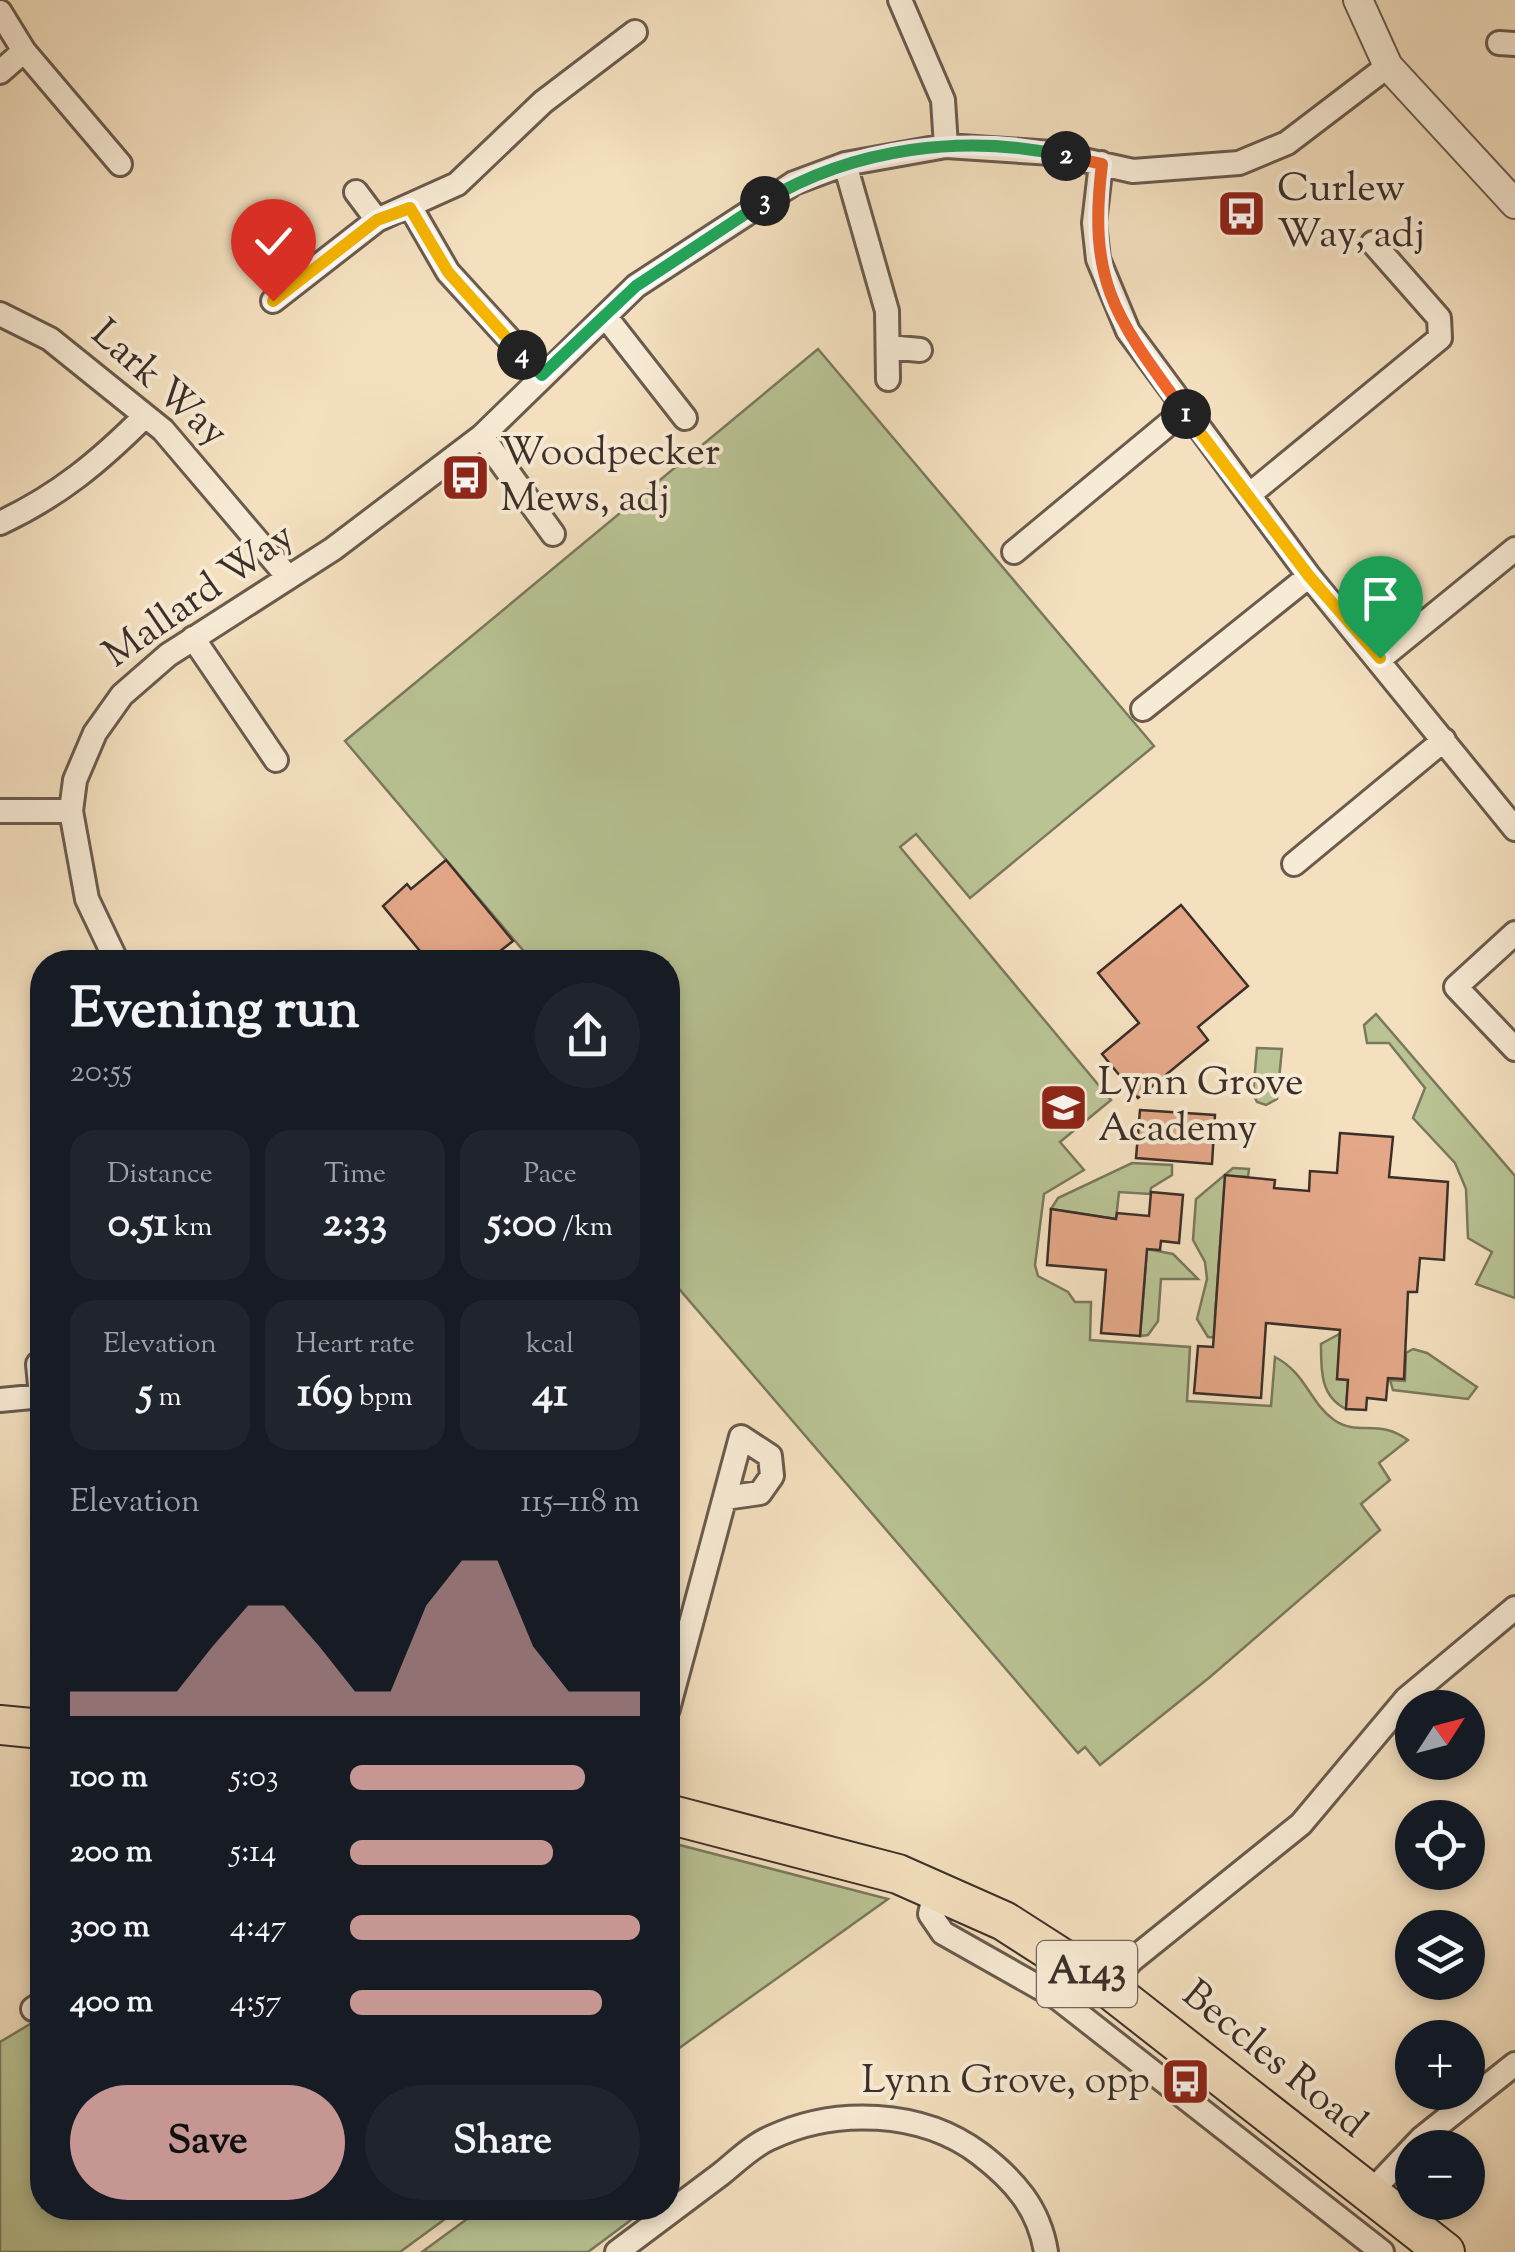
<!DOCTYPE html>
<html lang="en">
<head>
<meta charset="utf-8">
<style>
  body { margin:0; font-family:"Sorts Mill Goudy",serif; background:#20242c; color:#f1f3f6; height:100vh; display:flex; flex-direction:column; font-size:38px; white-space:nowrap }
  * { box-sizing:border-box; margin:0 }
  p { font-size:32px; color:#9ea1a6 }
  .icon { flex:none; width:55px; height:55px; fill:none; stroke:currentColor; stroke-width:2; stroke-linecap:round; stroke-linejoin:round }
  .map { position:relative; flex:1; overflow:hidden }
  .drawer { position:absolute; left:30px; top:950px; width:650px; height:1270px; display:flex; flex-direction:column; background:#171b24; border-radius:40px; box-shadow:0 5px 15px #0003 }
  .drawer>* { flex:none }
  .needle { width:65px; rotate:54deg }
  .tools { position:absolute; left:1395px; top:1690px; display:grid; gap:20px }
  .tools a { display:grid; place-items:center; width:90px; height:90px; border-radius:50%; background:#171b24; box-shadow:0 5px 15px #0003; font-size:50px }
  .pin { position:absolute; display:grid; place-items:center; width:85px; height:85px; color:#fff; margin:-102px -42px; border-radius:50% 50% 50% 0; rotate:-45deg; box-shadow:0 0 10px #0007 }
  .pin .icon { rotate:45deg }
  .km { position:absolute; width:50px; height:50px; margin:-25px; border-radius:50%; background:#222; color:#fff; font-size:28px; line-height:50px; text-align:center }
  .round { display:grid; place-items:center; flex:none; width:105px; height:105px; border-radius:52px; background:#20242c }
  .overview { display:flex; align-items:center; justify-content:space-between; height:170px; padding:0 40px }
  h1 { font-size:55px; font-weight:700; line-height:75px }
  .stats { display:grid; grid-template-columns:repeat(3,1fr); gap:15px; height:170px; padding:10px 40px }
  .stats div { display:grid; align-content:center; border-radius:25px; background:#20242c; text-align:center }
  .stats b { font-size:42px; font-weight:700 }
  .stats small { font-size:28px; font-weight:400 }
  .stats p { font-size:28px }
  .chart { height:280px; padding:20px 40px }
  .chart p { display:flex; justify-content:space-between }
  .chart svg { width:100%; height:180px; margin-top:10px; fill:#c59692; opacity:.7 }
  .primary-button { display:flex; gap:20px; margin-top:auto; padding:20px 40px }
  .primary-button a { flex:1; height:115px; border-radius:60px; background:#c59692; color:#111; font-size:40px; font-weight:700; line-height:115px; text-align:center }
  .primary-button a+a { background:#20242c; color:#f1f3f6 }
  ul { padding:0 40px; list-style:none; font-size:32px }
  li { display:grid; grid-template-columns:160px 120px 1fr; align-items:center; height:75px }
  li i { height:25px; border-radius:12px; background:#c59692 }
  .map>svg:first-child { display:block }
</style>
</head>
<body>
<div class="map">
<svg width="1515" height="2252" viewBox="0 0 1515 2252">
  <rect width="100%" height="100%" fill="#f4e0bf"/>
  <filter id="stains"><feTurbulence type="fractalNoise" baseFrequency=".002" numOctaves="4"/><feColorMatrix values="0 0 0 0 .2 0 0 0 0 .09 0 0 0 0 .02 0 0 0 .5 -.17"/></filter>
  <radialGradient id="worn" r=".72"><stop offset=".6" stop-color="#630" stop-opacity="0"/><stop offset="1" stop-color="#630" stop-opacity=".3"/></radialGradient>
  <!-- green -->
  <path fill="#b9c394" stroke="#7a795e" stroke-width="2.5" d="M818,349L1154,746L970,898L916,834L900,847L1111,1100L1060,1142L1084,1170L1044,1194L1035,1265L1038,1276L1068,1292L1075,1302H1091L1090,1340L1190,1347L1187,1401L1271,1406L1275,1357C1306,1373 1310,1403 1334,1420C1359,1437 1378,1418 1408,1440L1379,1463L1390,1480L1361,1504L1380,1530L1210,1677L1100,1765L1085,1747L1078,1753L668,1276V962H533L345,741Z
    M1376,1014L1515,1176V1298L1476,1284L1492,1252L1468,1238L1466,1189L1455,1163L1413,1118L1425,1088L1389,1043H1367L1364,1025Z
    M1257,1048L1282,1049L1277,1099L1266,1105L1257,1102L1253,1094Z
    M1132,1163L1172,1165V1175L1151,1188L1150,1194L1119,1192L1116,1219L1051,1209L1058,1198Z
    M1233,1168L1249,1169L1248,1177L1233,1176L1224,1192L1215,1317L1236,1320L1235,1339L1208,1337L1197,1319L1207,1279L1205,1262L1193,1240L1196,1199Z
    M1147,1249L1173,1254L1198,1279H1161L1158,1321L1148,1335L1140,1336Z
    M1343,1332L1337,1379L1348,1380L1346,1409C1320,1396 1321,1370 1321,1344Z
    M1413,1349L1427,1353L1477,1387L1468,1399L1393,1390L1390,1380L1405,1381L1406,1353Z
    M668,1842L888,1899L668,2056Z
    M42,2017V2208H460L400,2252H0V2042Z
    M482,2208H647L588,2252H422Z"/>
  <!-- building -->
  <path fill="#e4a888" stroke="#3c2f29" stroke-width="2.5" d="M446,860L513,941L486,962H429L383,906L407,884L411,889Z
    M1181,905L1248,986L1198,1027L1208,1040L1138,1098L1102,1054L1139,1023L1098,973Z
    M1140,1110L1215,1115L1212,1164L1136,1158Z
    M1340,1133L1393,1137L1389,1177L1448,1182L1444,1260L1420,1258L1417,1292H1408L1404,1379L1388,1378L1386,1400L1367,1398L1366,1410L1346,1409L1348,1380L1337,1379L1340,1330L1266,1323L1261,1398L1194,1393L1198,1346L1213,1347L1225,1175L1275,1180L1274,1188L1309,1191L1310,1171L1337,1173Z
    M1151,1192L1183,1195L1179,1243L1161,1241L1160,1250L1147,1249L1140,1336L1101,1333L1106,1270L1047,1265L1051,1209L1116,1219L1117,1213L1149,1216Z"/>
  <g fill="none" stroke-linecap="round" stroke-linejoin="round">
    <defs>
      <path id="minor" d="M900,0L943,100L946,146
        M0,12L24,51L120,164
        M1499,43L1515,44
        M0,72L24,51
        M1101,163L1094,223L1098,259L1128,331L1309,576L1515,829
        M845,164L887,311L888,379
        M356,192L377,220
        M411,208L448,272L542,375
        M273,301L377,220L457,184L543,102L635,32
        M0,314L50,339L163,430L288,577
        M605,316L685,418
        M888,347L920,350
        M482,436L553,534
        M1249,495L1440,338L1439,318L1373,243
        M0,523C58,496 99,462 145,416
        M1014,552L1184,411
        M193,638L276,760
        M1380,659L1515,549
        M1143,709L1309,576
        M0,811H71
        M1294,864L1444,740
        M1515,933L1456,987L1515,1049
        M117,962L87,899L71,811L75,780L95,733L122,695L168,655L333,549L482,436L636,286L794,183L845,164L946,146L1052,153L1133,171L1239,163L1287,143L1388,66
        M38,1364L41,1396
        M0,1400L42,1396
        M668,1709L741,1437L770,1456L772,1476L760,1493L725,1498
        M936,1888L930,1914L943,1933L1058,1998L1382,2252
        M1107,1987L1132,1960L1301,1824L1406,1699L1515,1608
        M33,2009L42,2003
        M1368,2195L1422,2138L1515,2064
        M617,2252C652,2226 686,2200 721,2174C736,2162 752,2146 770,2138C835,2107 922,2110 980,2154C1014,2180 1039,2208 1046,2252"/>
      <path id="tertiary" d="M1358,0L1388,66L1515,204"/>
      <path id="trunk" d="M0,1725L42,1729
        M668,1814L898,1874L1004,1921L1107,1987L1445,2252"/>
    </defs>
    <!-- minor casing -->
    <use href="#minor" stroke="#6a5b4e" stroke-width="28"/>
    <!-- tertiary casing -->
    <use href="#tertiary" stroke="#6a5b4e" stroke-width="32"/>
    <!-- trunk casing -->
    <use href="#trunk" stroke="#3c2f29" stroke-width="42"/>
    <!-- minor -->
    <use href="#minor" stroke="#f8ebd5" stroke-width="22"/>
    <!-- tertiary -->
    <use href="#tertiary" stroke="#f8ebd5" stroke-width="28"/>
    <!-- trunk -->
    <use href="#trunk" stroke="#f4e0bf" stroke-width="38"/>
  </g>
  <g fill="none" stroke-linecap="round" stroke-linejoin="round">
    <defs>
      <path id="split-1" d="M1186,414L1309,576L1380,658"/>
      <path id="split-2" d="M1066,156L1102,164C1087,285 1117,319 1186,414"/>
      <path id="split-3" d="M765,201C853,148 965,133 1066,156"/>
      <path id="split-4" d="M522,355L542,375L636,286L765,201"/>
      <path id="split-5" d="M273,301L377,220L410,208L448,272L522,355"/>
    </defs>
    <!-- split-1 casing -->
    <use href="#split-1" stroke="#fff" stroke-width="20"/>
    <!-- split-2 casing -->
    <use href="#split-2" stroke="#fff" stroke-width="20"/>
    <!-- split-3 casing -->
    <use href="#split-3" stroke="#fff" stroke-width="20"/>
    <!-- split-4 casing -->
    <use href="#split-4" stroke="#fff" stroke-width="20"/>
    <!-- split-5 casing -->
    <use href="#split-5" stroke="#fff" stroke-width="20"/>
    <!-- split-1 -->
    <use href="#split-1" stroke="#f5b400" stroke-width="12"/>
    <!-- split-2 -->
    <use href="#split-2" stroke="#f0652b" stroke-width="12"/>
    <!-- split-3 -->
    <use href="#split-3" stroke="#22a559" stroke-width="12"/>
    <!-- split-4 -->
    <use href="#split-4" stroke="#22a559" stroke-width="12"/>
    <!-- split-5 -->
    <use href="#split-5" stroke="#f5b400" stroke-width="12"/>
  </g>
  <!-- icons -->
  <defs>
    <symbol id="bus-square" viewBox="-11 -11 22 22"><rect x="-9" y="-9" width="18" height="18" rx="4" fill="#8f2418" stroke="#f8ebd5"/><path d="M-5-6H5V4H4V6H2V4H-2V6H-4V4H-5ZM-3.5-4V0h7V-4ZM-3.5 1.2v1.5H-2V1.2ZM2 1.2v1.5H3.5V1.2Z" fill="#fff"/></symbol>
    <symbol id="school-square" viewBox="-11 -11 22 22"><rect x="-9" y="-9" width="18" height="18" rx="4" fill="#8f2418" stroke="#f8ebd5"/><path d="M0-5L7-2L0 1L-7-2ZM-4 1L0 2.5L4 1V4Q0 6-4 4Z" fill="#fff"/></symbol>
  </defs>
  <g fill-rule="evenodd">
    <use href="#bus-square" x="1214" y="186" width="55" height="55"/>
    <use href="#bus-square" x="438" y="450" width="55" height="55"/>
    <use href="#school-square" x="1036" y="1080" width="55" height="55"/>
    <use href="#bus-square" x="1158" y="2054" width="55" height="55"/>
  </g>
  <g text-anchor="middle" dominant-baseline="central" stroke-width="8" stroke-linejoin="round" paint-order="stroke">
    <!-- shield labels -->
    <rect fill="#f8ebd5" stroke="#74675d" stroke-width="2.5" x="1037" y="1941" width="100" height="66" rx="8"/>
    <g font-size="38" font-weight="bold" fill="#3c2f29">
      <text x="1087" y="1974">A143</text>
    </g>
    <!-- poi labels -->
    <g font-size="40" fill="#3c2f29" stroke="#f8ebd5" text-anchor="start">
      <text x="1277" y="190">Curlew<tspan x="1277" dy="46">Way, adj</tspan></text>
      <text x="500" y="454">Woodpecker<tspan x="500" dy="46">Mews, adj</tspan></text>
      <text x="1098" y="1084">Lynn Grove<tspan x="1098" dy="46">Academy</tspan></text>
      <text x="1150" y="2082" text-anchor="end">Lynn Grove, opp</text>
    </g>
    <!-- street labels -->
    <g font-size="40" fill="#3c2f29" stroke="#f8ebd5">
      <text transform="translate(158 385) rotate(42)">Lark Way</text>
      <text transform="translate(200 597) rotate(-35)">Mallard Way</text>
      <text transform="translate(1273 2061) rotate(39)">Beccles Road</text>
    </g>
  </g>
  <rect width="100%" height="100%" filter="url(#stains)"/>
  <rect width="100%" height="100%" fill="url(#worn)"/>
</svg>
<div class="tools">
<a><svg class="needle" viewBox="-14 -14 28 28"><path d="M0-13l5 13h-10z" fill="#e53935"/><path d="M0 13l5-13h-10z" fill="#9ea1a6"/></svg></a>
<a><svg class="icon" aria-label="locate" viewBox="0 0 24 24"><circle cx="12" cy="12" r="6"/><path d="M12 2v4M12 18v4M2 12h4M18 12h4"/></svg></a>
<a><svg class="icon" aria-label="layers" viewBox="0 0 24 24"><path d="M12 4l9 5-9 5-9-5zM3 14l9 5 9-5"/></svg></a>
<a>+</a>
<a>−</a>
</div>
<div class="pin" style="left:1380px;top:658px;background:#1e9e55"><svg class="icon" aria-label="arrive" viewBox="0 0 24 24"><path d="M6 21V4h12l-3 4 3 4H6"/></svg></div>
<div class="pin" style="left:273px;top:301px;background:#d93025"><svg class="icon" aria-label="check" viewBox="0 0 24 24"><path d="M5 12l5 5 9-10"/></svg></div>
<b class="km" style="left:1186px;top:414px">1</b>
<b class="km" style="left:1066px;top:156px">2</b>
<b class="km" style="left:765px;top:201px">3</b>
<b class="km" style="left:522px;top:355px">4</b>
<section class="drawer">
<div class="overview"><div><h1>Evening run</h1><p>20:55</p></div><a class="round"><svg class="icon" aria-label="share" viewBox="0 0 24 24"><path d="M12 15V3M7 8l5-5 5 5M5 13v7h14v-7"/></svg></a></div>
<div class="stats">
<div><p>Distance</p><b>0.51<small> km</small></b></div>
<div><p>Time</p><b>2:33</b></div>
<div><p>Pace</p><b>5:00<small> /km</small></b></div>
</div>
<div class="stats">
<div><p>Elevation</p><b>5<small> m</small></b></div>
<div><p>Heart rate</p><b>169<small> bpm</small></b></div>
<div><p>kcal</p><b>41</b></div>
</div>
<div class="chart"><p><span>Elevation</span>115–118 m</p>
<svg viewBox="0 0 160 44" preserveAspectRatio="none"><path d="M0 44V38L10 38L20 38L30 38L40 27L50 17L60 17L70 27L80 38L90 38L100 17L110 6L120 6L130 27L140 38L150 38L160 38V44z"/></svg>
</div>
<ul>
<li><b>100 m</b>5:03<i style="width:81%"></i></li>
<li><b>200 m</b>5:14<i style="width:70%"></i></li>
<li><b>300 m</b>4:47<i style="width:100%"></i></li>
<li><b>400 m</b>4:57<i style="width:87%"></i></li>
</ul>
<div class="primary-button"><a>Save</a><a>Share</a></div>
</section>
</div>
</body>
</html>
